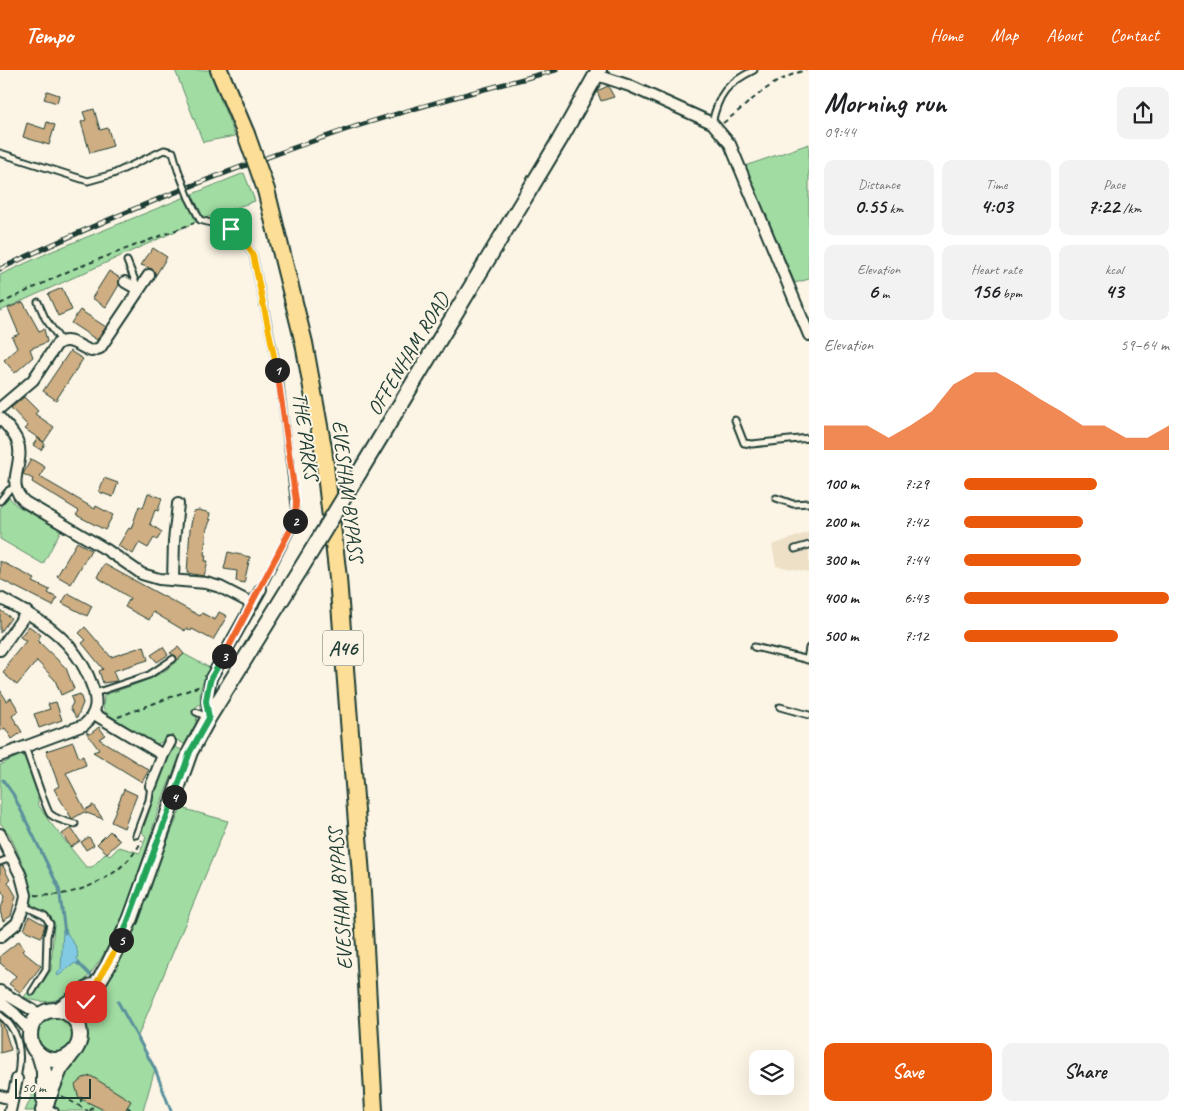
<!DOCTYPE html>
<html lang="en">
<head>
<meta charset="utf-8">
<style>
  body { margin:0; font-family:Caveat,sans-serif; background:#f2f2f2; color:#202124; height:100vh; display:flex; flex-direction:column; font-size:19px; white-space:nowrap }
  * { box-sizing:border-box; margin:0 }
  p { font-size:16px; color:#757577 }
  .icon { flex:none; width:28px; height:28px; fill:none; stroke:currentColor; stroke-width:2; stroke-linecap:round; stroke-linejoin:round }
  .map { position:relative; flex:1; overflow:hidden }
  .drawer { display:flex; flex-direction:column; background:#fff; width:375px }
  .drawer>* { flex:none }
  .controls { position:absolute; left:749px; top:980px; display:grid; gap:10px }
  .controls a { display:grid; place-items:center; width:45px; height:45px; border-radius:10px; background:#fff; box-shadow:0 5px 20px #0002; font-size:25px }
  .scale { position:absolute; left:15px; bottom:12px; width:76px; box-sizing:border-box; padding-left:5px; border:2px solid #1f3d34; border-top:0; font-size:14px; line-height:18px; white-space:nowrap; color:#1f3d34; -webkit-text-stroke:4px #fcf5e5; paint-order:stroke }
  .pin { position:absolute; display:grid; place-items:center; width:42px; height:42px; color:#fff; margin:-21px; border-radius:10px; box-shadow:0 2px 8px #0006 }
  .km { position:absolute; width:25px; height:25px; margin:-12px; border-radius:50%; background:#222; color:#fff; font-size:14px; line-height:25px; text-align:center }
  .round { display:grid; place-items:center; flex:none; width:52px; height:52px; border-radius:10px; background:#f2f2f2 }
  .summary { display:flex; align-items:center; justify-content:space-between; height:85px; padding:0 15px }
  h1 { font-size:28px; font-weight:600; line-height:38px }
  .figures { display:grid; grid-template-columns:repeat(3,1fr); gap:8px; height:85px; padding:5px 15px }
  .figures div { display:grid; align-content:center; border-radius:10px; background:#f2f2f2; text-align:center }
  .figures b { font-size:21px; font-weight:600 }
  .figures small { font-size:14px; font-weight:400 }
  .figures p { font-size:14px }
  .chart { height:140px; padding:10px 15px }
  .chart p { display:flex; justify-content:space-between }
  .chart svg { width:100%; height:90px; margin-top:5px; fill:#ea580c; opacity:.7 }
  .button { display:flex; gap:10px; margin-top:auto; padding:10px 15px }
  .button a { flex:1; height:58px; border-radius:10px; background:#ea580c; color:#fff; font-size:20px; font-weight:600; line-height:58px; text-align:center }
  .button a+a { background:#f2f2f2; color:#202124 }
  ul { padding:0 15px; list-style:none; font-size:16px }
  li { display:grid; grid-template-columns:80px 60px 1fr; align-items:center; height:38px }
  li i { height:12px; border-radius:6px; background:#ea580c }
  header { display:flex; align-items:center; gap:30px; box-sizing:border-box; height:70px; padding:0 25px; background:#ea580c; color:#fff }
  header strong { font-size:24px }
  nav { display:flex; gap:28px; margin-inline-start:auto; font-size:18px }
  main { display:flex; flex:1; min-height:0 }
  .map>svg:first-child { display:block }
</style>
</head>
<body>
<header>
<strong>Tempo</strong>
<nav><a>Home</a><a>Map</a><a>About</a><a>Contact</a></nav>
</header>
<main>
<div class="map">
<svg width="809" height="1041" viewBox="0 0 809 1041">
  <rect width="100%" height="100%" fill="#fcf5e5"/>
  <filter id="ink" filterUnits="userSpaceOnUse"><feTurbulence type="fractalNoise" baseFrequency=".02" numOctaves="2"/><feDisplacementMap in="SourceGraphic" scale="10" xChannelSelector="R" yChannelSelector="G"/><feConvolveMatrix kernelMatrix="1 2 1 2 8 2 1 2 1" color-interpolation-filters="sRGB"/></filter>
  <g filter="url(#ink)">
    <!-- built -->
    <path fill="#eee0c7" d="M809,462V502L776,496L772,475Z"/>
    <!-- green -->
    <path fill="#a1dca2" stroke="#608c6b" d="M175,0H209L235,66L203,72Z
      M809,74V209L795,213L745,96Z
      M244,103L255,131L200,150L0,241V205L50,182Z
      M9,427L16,435L61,460L43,494L0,469V437Z
      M184,584L210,598C204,609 198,620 201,633L194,639L193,644L197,647L196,653L186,675L167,665L162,672L157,674L151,672L105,642L103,637L104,625C133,615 164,608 184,584Z
      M174,676L183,681C174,701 165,720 158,741C142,789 101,962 24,927L27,923L34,926L51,900L54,852L47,842L32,836L26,801L10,765L0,753V695L23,684L38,722V734L49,751L86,797H92L106,783L110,786L119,777L140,783L146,767L142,762C153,732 158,703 174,676Z
      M181,738L228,751L138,966L155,999L143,1041H48L69,995L83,981L86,967V945L138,844Z
      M36 965a19 19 0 1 1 38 0a19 19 0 1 1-38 0Z
      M40,1007L38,1027L34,1041H25Z"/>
    <!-- water -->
    <path fill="#82c9e3" stroke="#5a919d" d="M63,859H66C68,870 81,876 77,889L81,894L79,896L75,893L58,906L57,904L61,899Z"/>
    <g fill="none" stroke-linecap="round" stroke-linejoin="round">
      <!-- stream -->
      <path stroke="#5a919d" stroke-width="3" d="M3,710L13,724L59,818L65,863
        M78,893L95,910
        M118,932L155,999L171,1041"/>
    </g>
    <!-- building -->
    <path fill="#ceae82" stroke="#1f3d34" d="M608,16L614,27L601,31L597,21Z
      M47,21L59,25L57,33L44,29Z
      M94,39L100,60L108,58L113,76L90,83L81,52L86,50L83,42Z
      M47,52L55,55L49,75L23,67L27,53L45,59Z
      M153,178L167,187L156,205L152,199L141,195Z
      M109,201L120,208L119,215L106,237L92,228Z
      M62,218L72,240L58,246L48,224Z
      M23,232L39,261L44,259L47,272L30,279L33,287L15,303L4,290L17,278L12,267L19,264L8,238Z
      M80,240L106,257L97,270L71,253Z
      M70,281L83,289L56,330L43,321Z
      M24,327L38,341L35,344L54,357L44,372L25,359L28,356L11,338Z
      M38,368L45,374L41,380L33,375Z
      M31,389L45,397L40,407L95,439L96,436L113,445L105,460L76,445L79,441L32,412L33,409L23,404Z
      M104,408L118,413L113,427L99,422Z
      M148,423L162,428L158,441L155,440L150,454L162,462L157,470L154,468L148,478L139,473L133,484L118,476L129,458L131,459L139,436L143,438Z
      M199,440L210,443L209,449H211L207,458L204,485H206L205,491H208L204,506L187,503L190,459L194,441Z
      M77,472L91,480L71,514L57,506Z
      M228,482L250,487L244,513L236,511L237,501L224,499Z
      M0,491L35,509L33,512L50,520L48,523L57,528L53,536L0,509Z
      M104,494L200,546L202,543L215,550L219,542L227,546L213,570L192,559L191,561L186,558L185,561L153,542L149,550L125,537L130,528L97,507Z
      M68,523L92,536L87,546L62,533Z
      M0,540L11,548L0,563Z
      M29,556L41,565L37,570L66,598L74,619L61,625L55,610L37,591L17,615L3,603L9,595L7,594L26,571L20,567Z
      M85,557L111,587L144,576L148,590L113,601L117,611L103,613L99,601L103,599L82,573L86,570L79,563Z
      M163,577L168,585L157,592L151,585Z
      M178,577L184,584L177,590L176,586L170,583Z
      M0,620L7,631L11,628L19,641L12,646L22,662L12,669L5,658L0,661Z
      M80,624L83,633L77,648L70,638L73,633L71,627Z
      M56,632L62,650L39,658L34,644L50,639L48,634Z
      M99,657L105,665L99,669L149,700L142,712L93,682L99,680L86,662L90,664Z
      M73,672L79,688L83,686L86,695L66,703L85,740L93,735L103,749L84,742L72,749L54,719L59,716L46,681Z
      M124,719L137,725L124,758L111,752Z
      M71,758L80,771L71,777L62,764Z
      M110,761L120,771L107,783L97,774Z
      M89,767L94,775L86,780L81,772Z
      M0,796H3L10,810L8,812L16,826L11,846L3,851L0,841L5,827L0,818Z
      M29,846L45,855L41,867L24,860Z
      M19,871L24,879L22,881L41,896L21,923L9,914L16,906L0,893V886Z
      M0,951L3,954L11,980L0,983Z
      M91,1006L131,1031L125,1041H106L79,1028L75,1015L83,1008Z"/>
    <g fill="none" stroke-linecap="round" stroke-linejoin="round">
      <defs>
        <path id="service" d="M712,53C719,23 726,14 754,0
          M0,83L88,111L113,104L164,80L173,82L178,100
          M189,128L200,150C227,157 239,161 253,185L279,307L296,444L290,462L261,519
          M127,191L138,218
          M38,232L45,248L61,271
          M735,350L744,373L752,374L809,368
          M776,428L793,434L809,433
          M0,431L9,420L15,418
          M795,479L809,475
          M754,577L809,590
          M807,590L809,578
          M95,623L149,605L173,589
          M780,637L809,645
          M196,642L207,647
          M25,677C29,687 46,740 50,744C57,750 67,752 75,754
          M136,765L149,730L151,716
          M0,792L11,788
          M24,836L45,846L50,854L47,866L46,899L32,922
          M0,945C21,961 22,986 17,1009
          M53,1040L55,1041"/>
        <path id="minor" d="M597,5L630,16L712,53L730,74L809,265
          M125,212L139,220
          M0,338L33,310L57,274C70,266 78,276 91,281L100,278L149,205
          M0,348C6,355 15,363 18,373C25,395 4,414 25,432L107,480L142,504L159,509L206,513L220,517L253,534
          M173,510L174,471L178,434
          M0,528C40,549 75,569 91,613C98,630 98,643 84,655L0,686
          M0,580L27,542
          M94,644L163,685L170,672
          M209,647L207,631L211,608L261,519
          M151,716L163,685
          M0,764L21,806L26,825L24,836L17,853L0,867
          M0,921L41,945
          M0,932L15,944L30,961
          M0,1026L12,1029
          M10,1041L17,1009"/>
        <path id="secondary" d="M359,403L559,71L599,0
          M58,940L92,916
          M30 965a25 25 0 1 1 50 0a25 25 0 1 1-50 0Z
          M78,955L86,932L108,896L131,848L190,682L209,647L300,500
          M39,984L44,1001V1029
          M43,1041L60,999L71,985"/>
        <path id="trunk" d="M219,0L246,64
          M266,120L304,273L323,378L338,508L361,805L374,1041"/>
      </defs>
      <!-- service casing -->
      <use href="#service" stroke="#1f3d34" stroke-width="9"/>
      <!-- minor casing -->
      <use href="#minor" stroke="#1f3d34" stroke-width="14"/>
      <!-- secondary casing -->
      <use href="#secondary" stroke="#1f3d34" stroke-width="18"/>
      <!-- trunk casing -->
      <use href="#trunk" stroke="#1f3d34" stroke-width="20"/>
      <!-- path -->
      <path stroke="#1f3d34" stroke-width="2" stroke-dasharray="5 4" stroke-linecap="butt" d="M723,53C753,31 767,11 806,0
        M0,234L71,200L194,153
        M118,647L200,616
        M35,825C75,829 125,806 142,770
        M62,1026L88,1041
        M81,1027V1037
        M127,1037L130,1039L129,1041
        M90,1041L94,1034"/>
      <!-- service -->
      <use href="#service" stroke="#fcf5e5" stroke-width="5"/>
      <!-- minor -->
      <use href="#minor" stroke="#fcf5e5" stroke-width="10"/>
      <!-- secondary -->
      <use href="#secondary" stroke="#fcf5e5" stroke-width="14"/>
      <!-- trunk -->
      <use href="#trunk" stroke="#fdde96" stroke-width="16"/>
      <defs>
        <path id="rail" d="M0,199C112,145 227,100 345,60C414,37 486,19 556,0"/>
      </defs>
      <!-- rail casing -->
      <use href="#rail" stroke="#1f3d34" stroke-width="5"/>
      <!-- rail -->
      <use href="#rail" stroke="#fcf5e5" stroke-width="3" stroke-dasharray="9" stroke-linecap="butt"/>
      <defs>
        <path id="service-bridge" d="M178,100L189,128"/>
        <path id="secondary-bridge" d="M300,500L359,403"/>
        <path id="trunk-bridge" d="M246,64L266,120"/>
      </defs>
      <!-- service-bridge casing -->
      <use href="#service-bridge" stroke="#1f3d34" stroke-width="9" stroke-linecap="butt"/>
      <!-- secondary-bridge casing -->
      <use href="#secondary-bridge" stroke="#1f3d34" stroke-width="18" stroke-linecap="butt"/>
      <!-- trunk-bridge casing -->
      <use href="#trunk-bridge" stroke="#1f3d34" stroke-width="20" stroke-linecap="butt"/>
      <!-- service-bridge -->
      <use href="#service-bridge" stroke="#fcf5e5" stroke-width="5"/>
      <!-- secondary-bridge -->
      <use href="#secondary-bridge" stroke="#fcf5e5" stroke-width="14"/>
      <!-- trunk-bridge -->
      <use href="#trunk-bridge" stroke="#fdde96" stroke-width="16"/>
    </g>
  </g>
  <g fill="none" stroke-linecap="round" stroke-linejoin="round" filter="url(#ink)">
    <defs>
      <path id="split-1" d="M231,159L243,169L253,185L277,300"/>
      <path id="split-2" d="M277,300L296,431L295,451"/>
      <path id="split-3" d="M224,586L295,451"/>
      <path id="split-4" d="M174,727L190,682L209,648L206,631L208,619L211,608L224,586"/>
      <path id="split-5" d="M121,870L174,727"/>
      <path id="split-6" d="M86,932L121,870"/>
    </defs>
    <!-- split-1 casing -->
    <use href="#split-1" stroke="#fff" stroke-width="10"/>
    <!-- split-2 casing -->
    <use href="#split-2" stroke="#fff" stroke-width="10"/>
    <!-- split-3 casing -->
    <use href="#split-3" stroke="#fff" stroke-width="10"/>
    <!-- split-4 casing -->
    <use href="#split-4" stroke="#fff" stroke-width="10"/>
    <!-- split-5 casing -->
    <use href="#split-5" stroke="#fff" stroke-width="10"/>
    <!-- split-6 casing -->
    <use href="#split-6" stroke="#fff" stroke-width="10"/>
    <!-- split-1 -->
    <use href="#split-1" stroke="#f5b400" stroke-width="6"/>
    <!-- split-2 -->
    <use href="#split-2" stroke="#f0652b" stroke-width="6"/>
    <!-- split-3 -->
    <use href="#split-3" stroke="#f0652b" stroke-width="6"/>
    <!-- split-4 -->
    <use href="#split-4" stroke="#22a559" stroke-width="6"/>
    <!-- split-5 -->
    <use href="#split-5" stroke="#22a559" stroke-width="6"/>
    <!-- split-6 -->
    <use href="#split-6" stroke="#f5b400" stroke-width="6"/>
  </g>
  <g text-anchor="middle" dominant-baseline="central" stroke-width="4" stroke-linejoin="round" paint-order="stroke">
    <!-- shield labels -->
    <rect fill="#fcf5e5" stroke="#617469" stroke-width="1" x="323" y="560.5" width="40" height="35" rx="4"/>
    <g font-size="20" font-weight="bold" fill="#1f3d34">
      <text x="343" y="578">A46</text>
    </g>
    <!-- street labels -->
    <g font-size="21" fill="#1f3d34" stroke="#fcf5e5">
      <text transform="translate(408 284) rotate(-59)">OFFENHAM ROAD</text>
      <text transform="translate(306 366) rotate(82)">THE PARKS</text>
      <text transform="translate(348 421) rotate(83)">EVESHAM BYPASS</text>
      <text transform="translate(340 829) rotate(-94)">EVESHAM BYPASS</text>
    </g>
  </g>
</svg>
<div class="controls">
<a><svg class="icon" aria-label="layers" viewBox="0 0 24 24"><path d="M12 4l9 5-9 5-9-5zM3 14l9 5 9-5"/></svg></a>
</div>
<div class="scale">50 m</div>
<div class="pin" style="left:231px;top:159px;background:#1e9e55"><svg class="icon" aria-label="arrive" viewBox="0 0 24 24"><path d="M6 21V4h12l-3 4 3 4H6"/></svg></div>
<div class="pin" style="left:86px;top:932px;background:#d93025"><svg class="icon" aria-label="check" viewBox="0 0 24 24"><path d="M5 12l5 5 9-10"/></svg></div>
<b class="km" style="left:277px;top:300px">1</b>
<b class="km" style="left:295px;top:451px">2</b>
<b class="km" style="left:224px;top:586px">3</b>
<b class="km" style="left:174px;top:727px">4</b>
<b class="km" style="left:121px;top:870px">5</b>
</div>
<section class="drawer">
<div class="summary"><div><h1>Morning run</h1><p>09:44</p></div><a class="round"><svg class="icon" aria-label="share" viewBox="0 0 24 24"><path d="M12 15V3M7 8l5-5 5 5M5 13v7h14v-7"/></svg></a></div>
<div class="figures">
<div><p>Distance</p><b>0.55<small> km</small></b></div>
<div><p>Time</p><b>4:03</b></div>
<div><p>Pace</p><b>7:22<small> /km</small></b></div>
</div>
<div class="figures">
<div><p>Elevation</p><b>6<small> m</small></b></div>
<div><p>Heart rate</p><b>156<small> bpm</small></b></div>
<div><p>kcal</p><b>43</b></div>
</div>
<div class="chart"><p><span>Elevation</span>59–64 m</p>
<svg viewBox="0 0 160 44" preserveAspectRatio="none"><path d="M0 44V32L10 32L20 32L30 38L40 32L50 25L60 12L70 6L80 6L90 12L100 19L110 25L120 32L130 32L140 38L150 38L160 32V44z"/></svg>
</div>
<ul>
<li><b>100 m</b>7:29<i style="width:65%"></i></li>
<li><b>200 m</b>7:42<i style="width:58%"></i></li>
<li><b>300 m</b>7:44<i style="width:57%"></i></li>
<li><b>400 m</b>6:43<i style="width:100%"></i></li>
<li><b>500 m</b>7:12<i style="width:75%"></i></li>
</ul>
<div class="button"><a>Save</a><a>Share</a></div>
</section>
</main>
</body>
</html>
